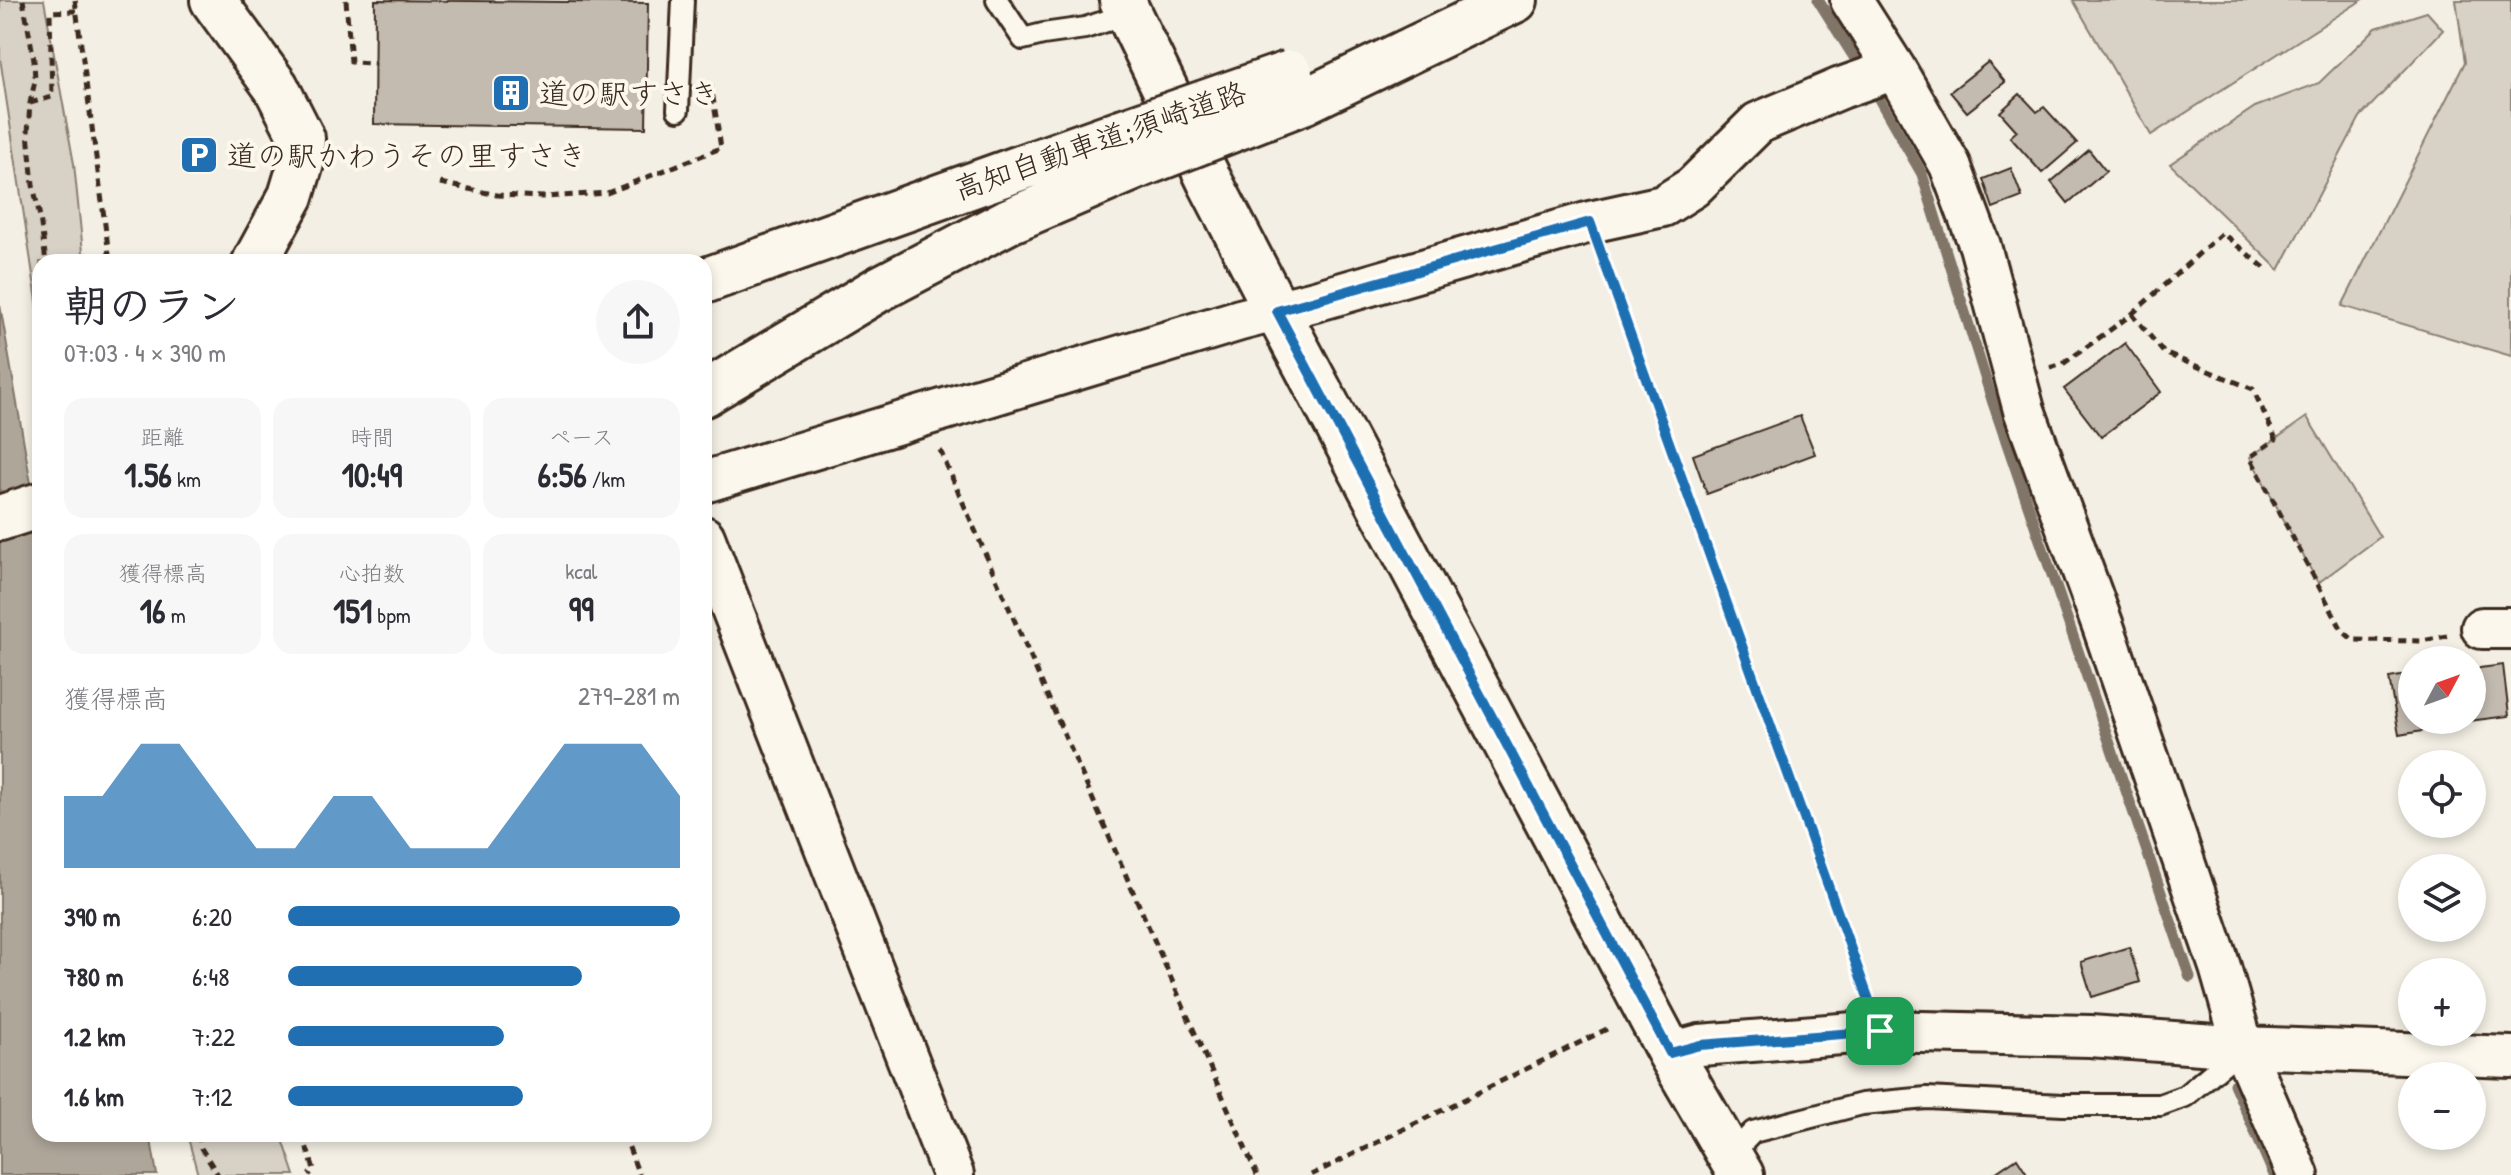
<!DOCTYPE html>
<html lang="ja">
<head>
<meta charset="utf-8">
<style>
  body { margin:0; font-family:"Patrick Hand","Klee One",sans-serif; background:#f7f7f7; color:#2b2b33; height:100vh; display:flex; flex-direction:column; font-size:30px; white-space:nowrap }
  * { box-sizing:border-box; margin:0 }
  p { font-size:26px; color:#7c7c81 }
  .icon { flex:none; width:44px; height:44px; fill:none; stroke:currentColor; stroke-width:2; stroke-linecap:round; stroke-linejoin:round }
  .map { position:relative; flex:1; overflow:hidden }
  .panel { position:absolute; left:32px; top:254px; width:680px; height:888px; display:flex; flex-direction:column; background:#fff; border-radius:24px; box-shadow:0 4px 12px #0003 }
  .panel>* { flex:none }
  .needle { width:52px; rotate:49deg }
  .controls { position:absolute; left:2398px; top:646px; display:grid; gap:16px }
  .controls a { display:grid; place-items:center; width:88px; height:88px; border-radius:50%; background:#fff; box-shadow:0 4px 12px #0003; font-size:40px }
  .pin { position:absolute; display:grid; place-items:center; width:68px; height:68px; color:#fff; margin:-34px; border-radius:16px; box-shadow:0 4px 12px #0006 }
  .round { display:grid; place-items:center; flex:none; width:84px; height:84px; border-radius:42px; background:#f7f7f7 }
  .summary { display:flex; align-items:center; justify-content:space-between; height:136px; padding:0 32px }
  h1 { font-size:44px; font-weight:800; line-height:60px }
  .stats { display:grid; grid-template-columns:repeat(3,1fr); gap:12px; height:136px; padding:8px 32px }
  .stats div { display:grid; align-content:center; border-radius:20px; background:#f7f7f7; text-align:center }
  .stats b { font-size:34px; font-weight:800 }
  .stats small { font-size:22px; font-weight:400 }
  .stats p { font-size:22px }
  .chart { height:224px; padding:16px 32px }
  .chart p { display:flex; justify-content:space-between }
  .chart svg { width:100%; height:144px; margin-top:8px; fill:#1f6fb2; opacity:.7 }
  ul { padding:0 32px; list-style:none; font-size:26px }
  li { display:grid; grid-template-columns:128px 96px 1fr; align-items:center; height:60px }
  li i { height:20px; border-radius:10px; background:#1f6fb2 }
  .map>svg:first-child { display:block }
</style>
</head>
<body>
<div class="map">
<svg width="2511" height="1175" viewBox="0 0 2511 1175">
  <rect width="100%" height="100%" fill="#f3efe4"/>
  <filter id="ink" filterUnits="userSpaceOnUse"><feTurbulence type="fractalNoise" baseFrequency=".0125" numOctaves="2"/><feDisplacementMap in="SourceGraphic" scale="16" xChannelSelector="R" yChannelSelector="G"/><feConvolveMatrix kernelMatrix="1 2 1 2 8 2 1 2 1" color-interpolation-filters="sRGB"/></filter>
  <g filter="url(#ink)">
    <!-- green -->
    <path fill="#d8d1c6" stroke="#8a7e72" stroke-width="2" d="M0,0H44L74,164L84,262H40V321L0,58Z
      M2073,0H2362L2151,135Z
      M2456,0H2511V356L2342,306L2465,62Z
      M2427,12L2443,30L2360,117L2279,270L2170,164L2255,107L2319,83L2376,28Z
      M2307,417L2380,537L2318,583L2250,457Z
      M187,1134H281L295,1175H198Z"/>
    <!-- water -->
    <path fill="#afa69a" stroke="#817468" stroke-width="2" d="M0,305L40,536V1134H150L157,1175H0Z"/>
    <g fill="none" stroke-linecap="round" stroke-linejoin="round">
      <!-- stream -->
      <path stroke="#817468" stroke-width="11" d="M1818,0L1859,65
        M1879,99L1922,174L1993,403L2190,977
        M2234,1084L2274,1175"/>
    </g>
    <!-- building -->
    <path fill="#c3bbb0" stroke="#3b2a1e" stroke-width="2" d="M375,0L648,3L646,128L374,124Z
      M1988,62L2005,82L1967,112L1950,92Z
      M2020,94L2037,112L2044,107L2077,143L2042,173L2010,137L2017,131L2000,112Z
      M2089,150L2106,171L2068,203L2051,182Z
      M2011,168L2022,197L1993,208L1983,179Z
      M2125,343L2161,392L2101,437L2064,389Z
      M1800,416L1815,454L1707,494L1693,455Z
      M2503,665L2509,716L2460,722V720H2472V669Z
      M2412,674V720H2444L2445,727L2399,735L2389,678Z
      M2129,947L2140,982L2092,997L2081,962Z
      M2017,1158L2028,1175H1992Z"/>
    <g fill="none" stroke-linecap="round" stroke-linejoin="round">
      <defs>
        <path id="service" d="M997,0L1023,39L1043,34L1085,28L1128,14
          M678,110L683,0
          M1730,1156L1753,1132L1862,1104L1927,1098L2063,1105H2160L2185,1096L2241,1049"/>
        <path id="minor" d="M1851,0L1895,69L1950,165L1980,246L2024,410L2103,626L2220,967L2243,1047L2298,1175
          M704,482L1240,320L1315,301L1590,222L1663,206L1693,187L1758,123L1841,88L1895,69
          M704,537L953,1175
          M2482,628H2511
          M1670,1053L1700,1045L1880,1031L2090,1036L2243,1047L2511,1057"/>
        <path id="secondary" d="M1122,0L1210,182L1277,311L1670,1053L1741,1175"/>
        <path id="motorway" d="M213,0L276,87L302,138L301,163L291,196L255,262
          M1303,102L1515,0
          M704,281L1121,132
          M704,394L879,289L1009,221L1143,164
          M0,518L40,505"/>
      </defs>
      <!-- service casing -->
      <use href="#service" stroke="#3b2a1e" stroke-width="26"/>
      <!-- minor casing -->
      <use href="#minor" stroke="#3b2a1e" stroke-width="46"/>
      <!-- secondary casing -->
      <use href="#secondary" stroke="#3b2a1e" stroke-width="50"/>
      <!-- motorway casing -->
      <use href="#motorway" stroke="#3b2a1e" stroke-width="50"/>
      <!-- path -->
      <path stroke="#3b2a1e" stroke-width="5" stroke-dasharray="8 6" stroke-linecap="butt" d="M23,0L34,60L35,81L30,103L28,133L33,185L40,217L46,262
        M75,0L110,262
        M346,0L351,62L375,63
        M30,103L52,97L50,12L76,11
        M440,183L497,195L545,197L607,193L721,148L711,85
        M1603,257L1867,993
        M2132,314L2222,233L2266,269
        M2050,368L2063,364L2132,314L2164,353L2253,389L2276,439L2250,457L2342,630L2353,640L2422,641L2447,636
        M940,450L1257,1175
        M198,1134L201,1148L218,1175
        M302,1134L314,1169L309,1175
        M624,1134L639,1175
        M1311,1175L1611,1027"/>
      <!-- service -->
      <use href="#service" stroke="#fbf7ec" stroke-width="20"/>
      <!-- minor -->
      <use href="#minor" stroke="#fbf7ec" stroke-width="40"/>
      <!-- secondary -->
      <use href="#secondary" stroke="#fbf7ec" stroke-width="44"/>
      <!-- motorway -->
      <use href="#motorway" stroke="#fbf7ec" stroke-width="44"/>
      <defs>
        <path id="motorway-bridge" d="M1121,132L1290,73
          M1143,164L1303,102"/>
      </defs>
      <!-- motorway-bridge casing -->
      <use href="#motorway-bridge" stroke="#3b2a1e" stroke-width="50" stroke-linecap="butt"/>
      <!-- motorway-bridge -->
      <use href="#motorway-bridge" stroke="#fbf7ec" stroke-width="44"/>
    </g>
  </g>
  <g fill="none" stroke-linecap="round" stroke-linejoin="round" filter="url(#ink)">
    <defs>
      <path id="route" d="M1590,222L1844,930L1880,1031L1700,1045L1670,1053L1277,311Z"/>
    </defs>
    <!-- route casing -->
    <use href="#route" stroke="#fff" stroke-width="16"/>
    <!-- route -->
    <use href="#route" stroke="#1f6fb2" stroke-width="10"/>
  </g>
  <!-- icons -->
  <defs>
    <symbol id="building-square" viewBox="-11 -11 22 22"><rect x="-9" y="-9" width="18" height="18" rx="4" fill="#1f6fb2" stroke="#fbf7ec"/><path d="M-4-6H4V6H1V3H-1V6H-4ZM-2.5-4.3h1.7v1.8h-1.7ZM.8-4.3h1.7v1.8H.8ZM-2.5-1h1.7V.8h-1.7ZM.8-1h1.7V.8H.8Z" fill="#fff"/></symbol>
    <symbol id="parking-square" viewBox="-11 -11 22 22"><rect x="-9" y="-9" width="18" height="18" rx="4" fill="#1f6fb2" stroke="#fbf7ec"/><path d="M-3.5-5.5H1a3.5 3.5 0 0 1 0 7H-1V5.5H-3.5ZM-1-3.4V-.6H.8a1.4 1.4 0 0 0 0-2.8Z" fill="#fff"/></symbol>
  </defs>
  <g fill-rule="evenodd">
    <use href="#building-square" x="489" y="71" width="44" height="44"/>
    <use href="#parking-square" x="177" y="133" width="44" height="44"/>
  </g>
  <g text-anchor="middle" dominant-baseline="central" stroke-width="8" stroke-linejoin="round" paint-order="stroke">
    <!-- poi labels -->
    <g font-size="30" fill="#3b2a1e" stroke="#fbf7ec" text-anchor="start">
      <text x="539" y="93">道の駅すさき</text>
      <text x="227" y="155">道の駅かわうその里すさき</text>
    </g>
    <!-- street labels -->
    <g font-size="30" fill="#3b2a1e" stroke="#fbf7ec">
      <text transform="translate(1100 140) rotate(-19)">高知自動車道;須崎道路</text>
    </g>
  </g>
</svg>
<div class="controls">
<a><svg class="needle" viewBox="-14 -14 28 28"><path d="M0-13l5 13h-10z" fill="#e53935"/><path d="M0 13l5-13h-10z" fill="#7c7c81"/></svg></a>
<a><svg class="icon" aria-label="locate" viewBox="0 0 24 24"><circle cx="12" cy="12" r="6"/><path d="M12 2v4M12 18v4M2 12h4M18 12h4"/></svg></a>
<a><svg class="icon" aria-label="layers" viewBox="0 0 24 24"><path d="M12 4l9 5-9 5-9-5zM3 14l9 5 9-5"/></svg></a>
<a>+</a>
<a>−</a>
</div>
<div class="pin" style="left:1880px;top:1031px;background:#1e9e55"><svg class="icon" aria-label="arrive" viewBox="0 0 24 24"><path d="M6 21V4h12l-3 4 3 4H6"/></svg></div>
<section class="panel">
<div class="summary"><div><h1>朝のラン</h1><p>07:03 · 4 × 390 m</p></div><a class="round"><svg class="icon" aria-label="share" viewBox="0 0 24 24"><path d="M12 15V3M7 8l5-5 5 5M5 13v7h14v-7"/></svg></a></div>
<div class="stats">
<div><p>距離</p><b>1.56<small> km</small></b></div>
<div><p>時間</p><b>10:49</b></div>
<div><p>ペース</p><b>6:56<small> /km</small></b></div>
</div>
<div class="stats">
<div><p>獲得標高</p><b>16<small> m</small></b></div>
<div><p>心拍数</p><b>151<small> bpm</small></b></div>
<div><p>kcal</p><b>99</b></div>
</div>
<div class="chart"><p><span>獲得標高</span>279–281 m</p>
<svg viewBox="0 0 160 44" preserveAspectRatio="none"><path d="M0 44V22L10 22L20 6L30 6L40 22L50 38L60 38L70 22L80 22L90 38L100 38L110 38L120 22L130 6L140 6L150 6L160 22V44z"/></svg>
</div>
<ul>
<li><b>390 m</b>6:20<i style="width:100%"></i></li>
<li><b>780 m</b>6:48<i style="width:75%"></i></li>
<li><b>1.2 km</b>7:22<i style="width:55%"></i></li>
<li><b>1.6 km</b>7:12<i style="width:60%"></i></li>
</ul>
</section>
</div>
</body>
</html>
